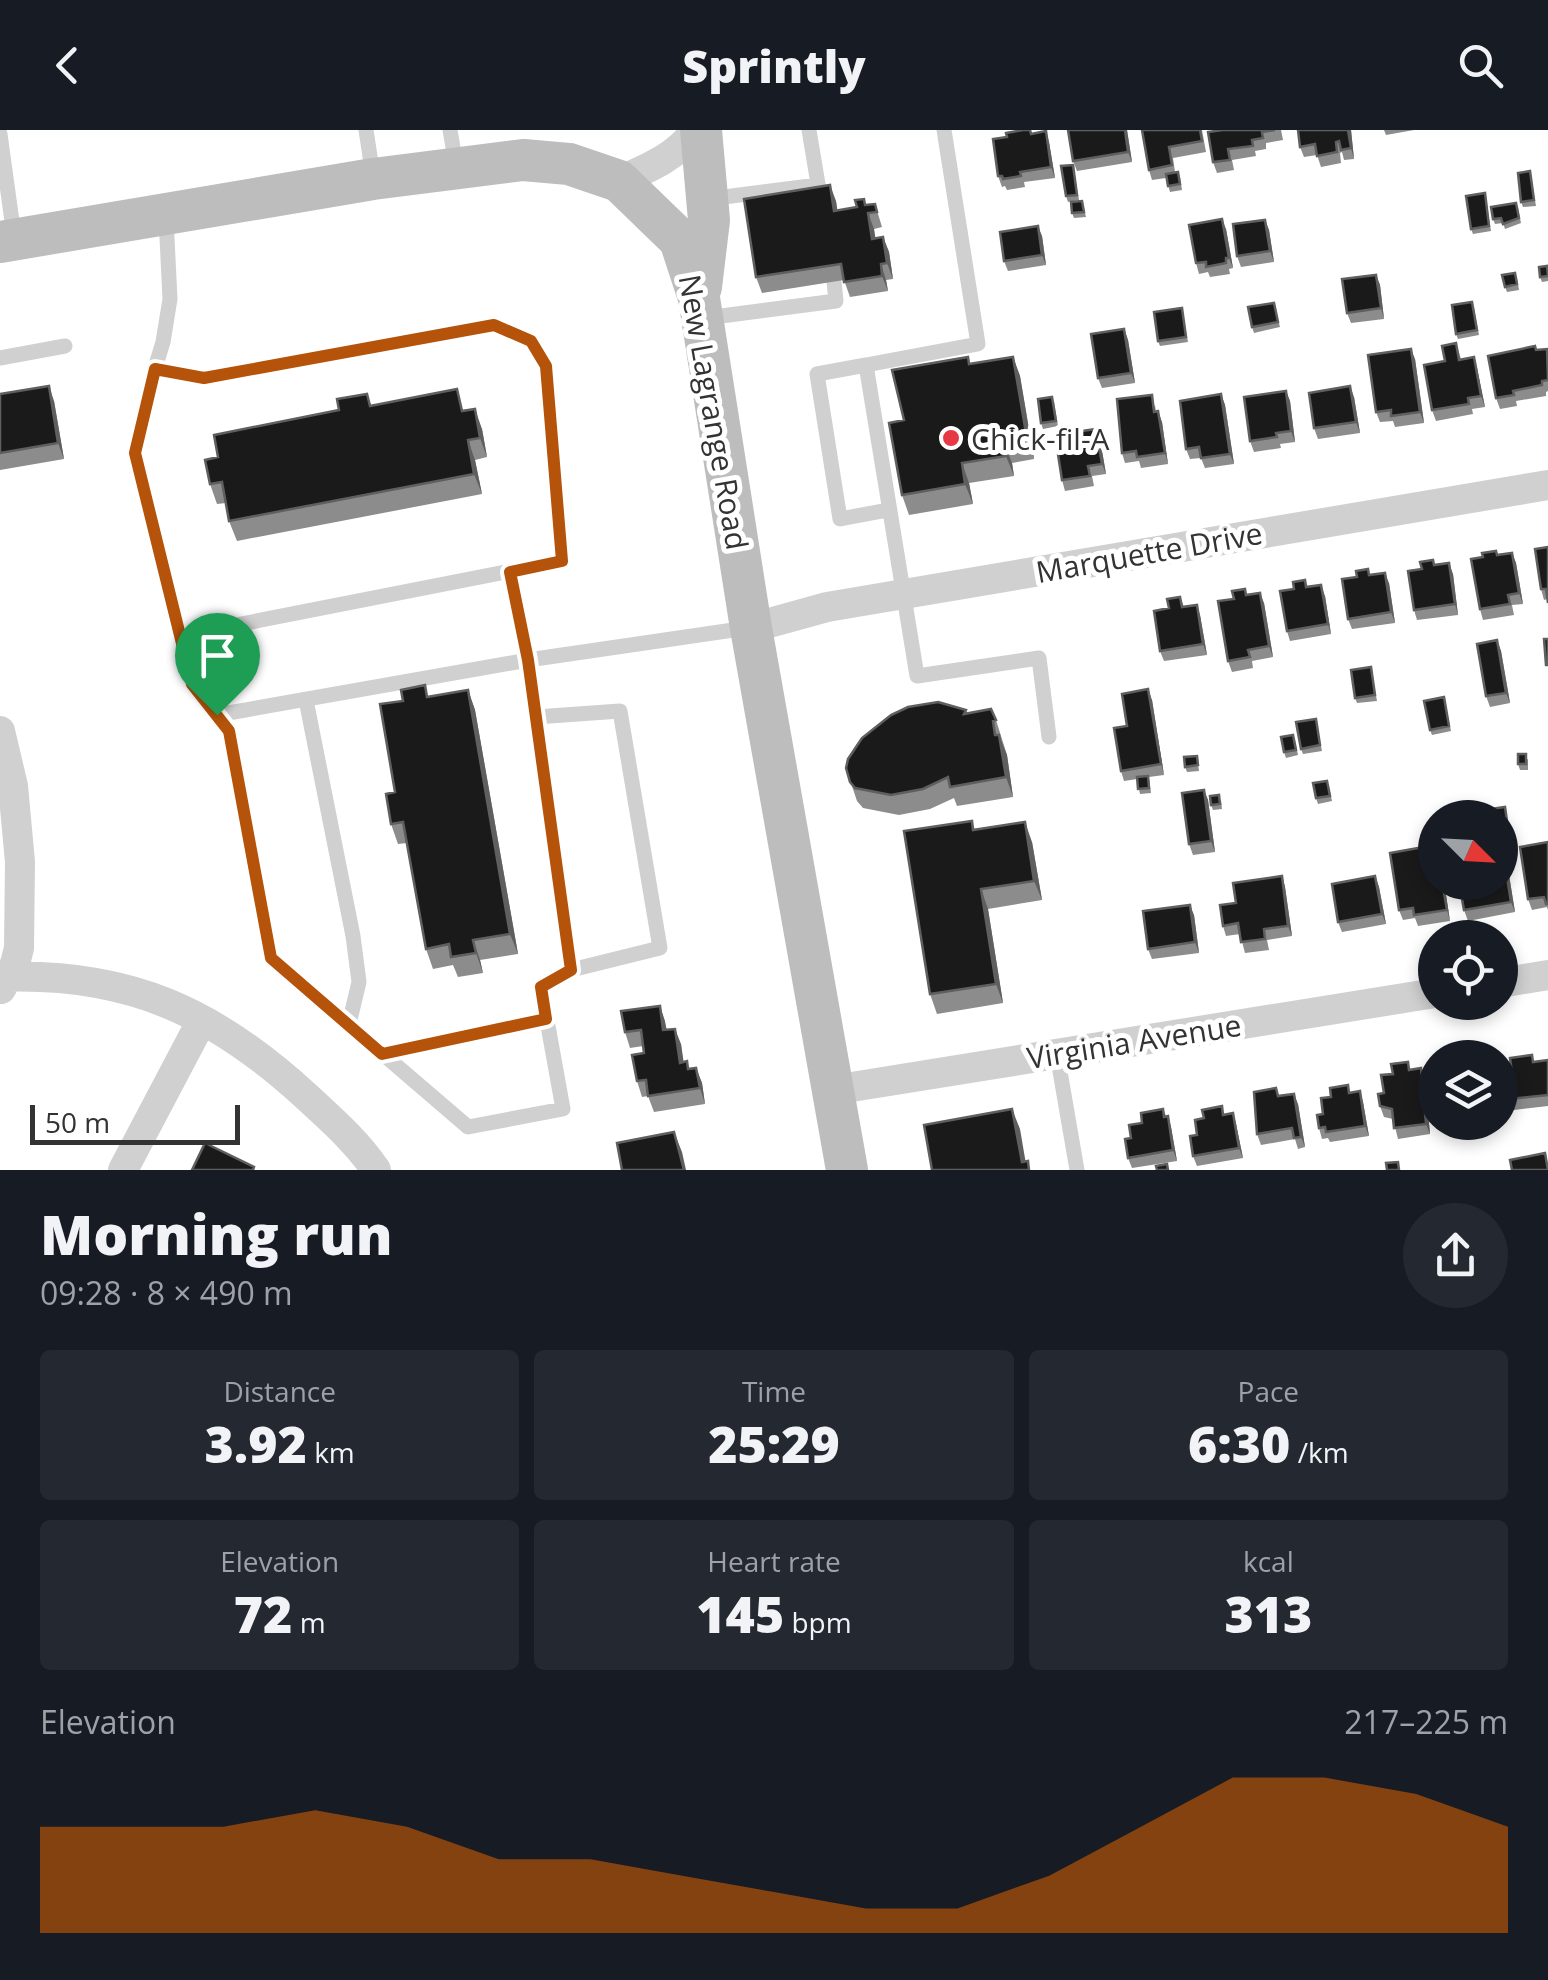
<!DOCTYPE html>
<html lang="en">
<head>
<meta charset="utf-8">
<style>
  body { margin:0; font-family:"Open Sans",sans-serif; background:#242831; color:#f1f3f6; height:100vh; display:flex; flex-direction:column; font-size:38px; white-space:nowrap }
  * { box-sizing:border-box; margin:0 }
  p { font-size:32px; color:#9ea1a6 }
  .icon { flex:none; width:55px; height:55px; fill:none; stroke:currentColor; stroke-width:2; stroke-linecap:round; stroke-linejoin:round }
  .map { position:relative; height:1040px; overflow:hidden }
  .details { display:flex; flex-direction:column; background:#171b24; flex:1 }
  .details>* { flex:none }
  .needle { width:65px; rotate:114deg }
  .controls { position:absolute; left:1418px; top:670px; display:grid; gap:20px }
  .controls a { display:grid; place-items:center; width:100px; height:100px; border-radius:50%; background:#171b24; box-shadow:0 5px 15px #0003; font-size:50px }
  .scale { position:absolute; left:30px; bottom:25px; width:210px; box-sizing:border-box; padding-left:10px; border:5px solid #333; border-top:0; font-size:28px; line-height:35px; white-space:nowrap; color:#333; -webkit-text-stroke:8px #fff; paint-order:stroke }
  .pin { position:absolute; display:grid; place-items:center; width:85px; height:85px; color:#fff; margin:-102px -42px; border-radius:50% 50% 50% 0; rotate:-45deg; box-shadow:0 0 10px #0007 }
  .pin .icon { rotate:45deg }
  .round { display:grid; place-items:center; flex:none; width:105px; height:105px; border-radius:52px; background:#242831 }
  .summary { display:flex; align-items:center; justify-content:space-between; height:170px; padding:0 40px }
  h1 { font-size:55px; font-weight:800; line-height:75px }
  .stats { display:grid; grid-template-columns:repeat(3,1fr); gap:15px; height:170px; padding:10px 40px }
  .stats div { display:grid; align-content:center; border-radius:10px; background:#242831; text-align:center }
  .stats b { font-size:50px; font-weight:800 }
  .stats small { font-size:28px; font-weight:400 }
  .stats p { font-size:28px }
  .chart { height:280px; padding:20px 40px }
  .chart p { display:flex; justify-content:space-between }
  .chart svg { width:100%; height:180px; margin-top:10px; fill:#b45309; opacity:.7 }
  header { display:flex; justify-content:space-between; align-items:center; height:130px; padding:0 40px; background:#171b24; font-size:45px; font-weight:800 }
  .map>svg:first-child { display:block }
</style>
</head>
<body>
<header><svg class="icon" aria-label="back" viewBox="0 0 24 24"><path d="M15 5l-7 7 7 7"/></svg>Sprintly<svg class="icon" aria-label="search" viewBox="0 0 24 24"><circle cx="10" cy="10" r="6"/><path d="M15 15l6 6"/></svg></header>
<div class="map">
<svg width="1548" height="1040" viewBox="0 0 1548 1040">
  <rect width="100%" height="100%" fill="#fff"/>
  <g fill="none" stroke-linecap="round" stroke-linejoin="round">
    <!-- service -->
    <path stroke="#d0d0d0" stroke-width="15" d="M366,0L373,46
      M450,0L456,35
      M809,0L819,60
      M944,0L978,214L866,235L917,546L1039,528L1049,607
      M0,4L14,106
      M708,69L818,55
      M166,88L170,169L163,212L148,261L135,323L192,554L229,601L271,828L468,997L563,979L541,857L571,840L528,530L747,498
      M706,188L836,171L834,152
      M0,228L65,216
      M866,235L817,244L840,389L888,380
      M155,239L204,248L494,195L531,211L546,236L562,431L180,506
      M306,570L353,806L359,852L349,894
      M217,585L528,530L510,442
      M536,587L620,581L660,818L571,840
      M382,924L546,889
      M1057,924L1077,1040"/>
    <!-- minor -->
    <path stroke="#d0d0d0" stroke-width="30" d="M619,51C649,38 676,27 696,0
      M751,498L827,477L1548,355
      M0,601L13,656L20,732L19,818L15,834L1,859
      M0,847C128,842 215,882 307,967C332,990 357,1012 376,1040
      M1500,853L1548,845
      M833,960L1435,863
      M123,1040L202,890"/>
    <!-- secondary -->
    <path stroke="#bdbdbd" stroke-width="42" d="M0,112L373,49L523,30L569,34L619,51L680,110L699,168L751,498L847,1040
      M701,157L709,90L701,0"/>
  </g>
  <!-- wall -->
  <path fill="#8c8c8c" d="M1068,0H1127L1132,32L1077,41L1073,31Z
    M1142,0H1202L1206,22L1173,28L1175,42H1178L1180,47L1182,60L1170,62L1166,48L1152,50L1149,40Z
    M1223,0H1281L1283,10L1266,13V19L1255,21L1256,26L1232,30L1234,40L1217,43L1213,32Z
    M1298,0H1351L1354,29L1344,30L1342,22L1340,23L1341,33L1321,37L1317,25L1304,27L1300,17Z
    M1384,0H1414L1386,5Z
    M1032,3L1049,12L1055,48L1024,52L1025,57L1007,60L1005,56L1002,57L998,46Z
    M1073,35L1079,70L1068,72L1066,66Z
    M1530,41L1536,76L1523,77L1521,72Z
    M1485,63L1491,101L1473,104L1471,99Z
    M836,71L837,81L875,74L882,97L874,99L875,109L883,107L889,122L893,149L886,150L888,161L850,167L844,150L762,163L756,147Z
    M1082,71L1086,87L1074,88L1072,83Z
    M1518,78L1521,93L1505,99L1503,93L1495,94L1493,89Z
    M1265,90L1269,100L1274,132L1241,137L1237,126Z
    M1226,99L1233,138L1229,139L1230,144L1210,147L1208,142L1199,144L1196,133Z
    M1042,106L1046,135L1008,141L1004,131Z
    M1548,137V151L1542,152L1540,147Z
    M1376,145L1380,155L1384,189L1351,193L1347,183Z
    M1517,148L1519,160L1507,162L1505,157Z
    M1274,173L1280,197L1254,203L1252,197Z
    M1182,178L1188,212L1160,216L1158,211Z
    M1474,178L1479,205L1458,209L1456,204Z
    M1124,199L1128,210L1135,253L1102,258L1098,248Z
    M1456,213L1461,229L1477,238L1485,277L1472,279L1473,284L1436,291L1432,280L1445,231Z
    M1537,220L1548,221V261L1546,262V266L1516,271L1517,276L1500,279L1496,268Z
    M968,227L970,234L1013,227L1020,246L1034,329L1012,333L1014,346L969,353L973,374L909,385L902,365L904,290Z
    M1415,229L1424,293L1395,297L1393,291L1380,292L1376,282Z
    M1286,261L1290,271L1295,312L1280,314L1281,318L1254,322L1250,311Z
    M0,264L54,271L64,329L0,340Z
    M367,264L371,275L465,281L482,299L487,327L475,330L482,364L237,411L229,391L226,373L217,374L210,354Z
    M1221,264L1225,275L1234,334L1205,338L1201,328L1190,329L1186,319Z
    M1354,267L1360,303L1318,309L1314,298Z
    M1054,272L1058,296L1043,299L1041,293Z
    M1155,275L1156,282L1162,292L1168,334L1141,338L1139,331L1125,333L1122,323Z
    M1096,299L1100,309L1106,344L1092,346L1094,356L1065,361L1062,350Z
    M1548,417L1547,469L1544,470L1541,459Z
    M1496,421L1498,425L1512,423L1516,433L1523,474L1512,475L1514,485L1483,490L1480,479L1483,427Z
    M1433,430L1435,435L1453,444L1458,485L1417,490L1414,480L1422,439Z
    M1370,445L1389,453L1395,493L1352,499L1348,489Z
    M1305,450L1308,457L1325,466L1331,504L1290,511L1287,501L1294,459Z
    M1247,465L1264,473L1273,527L1252,531L1253,538L1232,542L1228,531L1234,469Z
    M1180,467L1184,477L1200,485L1207,525L1164,531L1160,521L1169,478Z
    M1497,510L1501,521L1510,573L1490,577L1486,566Z
    M1371,537L1377,571L1357,573L1355,568Z
    M468,560L475,580L518,824L480,830L483,843L458,847L453,835L433,839L426,819L407,713L398,714L391,694L395,662L430,567Z
    M1444,567L1451,601L1432,605L1430,600Z
    M1152,570L1164,645L1149,647L1151,663L1140,664L1137,649L1124,651L1121,641L1127,596Z
    M966,580L967,583L996,590L1007,625L1013,667L957,676L954,668L930,679L899,685L863,678L857,671L846,638Z
    M1317,595L1322,621L1303,624L1301,619Z
    M1295,610L1298,625L1286,628L1284,622Z
    M1197,626L1199,641L1187,642L1185,637Z
    M1528,629V640H1520L1518,634Z
    M1329,657L1332,671L1318,674L1316,668Z
    M1204,660L1208,670L1215,722L1193,725L1189,714Z
    M1221,670L1222,679L1213,680L1211,675Z
    M1505,677L1511,710L1500,712V688Z
    M972,691L975,700L1032,712L1042,770L988,779L1003,873L937,884L930,864Z
    M1548,712V780L1547,777L1532,780L1528,769Z
    M1505,735L1509,745L1515,782L1468,791L1464,780Z
    M1282,746L1285,757L1292,806L1267,810L1269,820L1245,823L1240,804L1226,806L1223,796L1236,773Z
    M1375,746L1379,757L1386,794L1342,802L1338,792Z
    M1435,752H1444L1450,791L1418,796L1415,788L1403,790L1399,780Z
    M1194,785L1199,823L1152,829L1148,819Z
    M660,876L667,900L681,914L683,932L690,939L696,938L702,953L705,974L654,982L648,966L642,967L637,951L644,923L643,916L630,918L625,902Z
    M1548,930V976L1514,980L1510,969L1513,950L1535,932Z
    M1410,939L1425,949L1430,1004L1398,1009L1393,989L1384,987L1380,976L1384,963L1393,944Z
    M1351,963L1363,972L1369,1006L1330,1012L1328,1008L1322,1009L1319,998L1323,984Z
    M1279,966L1298,974L1305,1017L1298,1019L1295,1009L1261,1015L1257,1004Z
    M1163,979L1171,997L1177,1031L1132,1038L1128,1028L1131,1008L1142,993Z
    M1233,983L1236,994L1243,1028L1197,1036L1193,1026L1197,1005L1224,985Z"/>
  <!-- shaded-wall -->
  <path fill="#5f5f5f" d="M1125,0H1127L1132,32L1128,22Z
    M1348,0H1351L1354,29L1351,18Z
    M1046,1L1049,12L1055,48L1051,37Z
    M830,55L836,71L840,97L834,81Z
    M868,83L874,99L878,125L872,109Z
    M1222,89L1226,99L1233,138L1229,128Z
    M1265,90L1269,100L1274,132L1270,121Z
    M1038,96L1042,106L1046,135L1042,125Z
    M883,107L889,122L893,149L887,133Z
    M881,134L886,150L888,161L882,146Z
    M1376,145L1380,155L1384,189L1381,178Z
    M1124,199L1128,210L1135,253L1131,243Z
    M1411,219L1415,229L1424,293L1420,282Z
    M1013,227L1020,246L1034,329L1027,309Z
    M1474,227L1477,238L1485,277L1481,266Z
    M49,256L54,271L64,329L58,313Z
    M1350,256L1354,267L1360,303L1356,292Z
    M1286,261L1290,271L1295,312L1291,301Z
    M1221,264L1225,275L1234,334L1230,324Z
    M475,279L482,299L487,327L480,308Z
    M1158,281L1162,292L1168,334L1165,323Z
    M1096,299L1100,309L1106,344L1102,334Z
    M468,310L475,330L482,364L474,344Z
    M1004,313L1012,333L1014,346L1006,326Z
    M962,333L969,353L973,374L965,354Z
    M1512,423L1516,433L1523,474L1519,463Z
    M1449,433L1453,444L1458,485L1455,474Z
    M1385,443L1389,453L1395,493L1391,482Z
    M1321,455L1325,466L1331,504L1328,494Z
    M1260,463L1264,473L1273,527L1269,516Z
    M1197,475L1200,485L1207,525L1203,514Z
    M1497,510L1501,521L1510,573L1506,563Z
    M1148,559L1152,570L1164,645L1161,634Z
    M468,560L475,580L518,824L510,804Z
    M999,605L1007,625L1013,667L1006,647Z
    M1204,660L1208,670L1215,722L1211,711Z
    M1025,692L1032,712L1042,770L1034,751Z
    M1505,735L1509,745L1515,782L1511,772Z
    M1282,746L1285,757L1292,806L1288,796Z
    M1375,746L1379,757L1386,794L1382,784Z
    M1442,752H1444L1450,791L1447,780Z
    M981,759L988,779L1003,873L996,854Z
    M1190,775L1194,785L1199,823L1195,812Z
    M473,810L480,830L483,843L476,823Z
    M660,876L665,891L669,916L663,900Z
    M675,899L681,914L686,948L680,933Z
    M696,938L702,953L705,974L700,958Z
    M1421,938L1425,949L1430,1004L1426,994Z
    M1360,961L1363,972L1369,1006L1365,996Z
    M1294,964L1298,974L1305,1017L1301,1007Z
    M1012,979L1020,999L1027,1040L1022,1032Z
    M1233,983L1236,994L1243,1028L1239,1018Z
    M1168,986L1171,997L1177,1031L1173,1020Z
    M674,1002L682,1022L686,1040H684Z"/>
  <!-- building -->
  <path fill="#1a1a1a" stroke="#5f5f5f" stroke-width="2.5" d="M1023,0H1030L1031,4L1046,1L1051,37L1020,42L1021,46L1003,49L1002,46H998L993,9L1007,7L1006,3Z
    M1068,0H1125L1128,22L1073,31Z
    M1142,0H1200L1202,11L1169,17L1172,35L1149,40Z
    M1223,0H1275L1262,2L1263,8L1252,10L1253,16L1228,19L1230,30L1213,32L1208,2Z
    M1298,0H1348L1351,18L1341,20L1339,11L1336,12L1337,22L1317,26L1315,14L1300,17Z
    M1073,35L1077,65L1066,66L1061,36Z
    M1530,41L1534,70L1521,72L1518,43Z
    M1178,42L1180,54L1168,56L1166,44Z
    M830,55L834,81L857,77L855,70L864,69L865,75L875,74L877,82L868,83L872,109L883,107L887,133L881,134L882,146L844,152L841,134L756,147L744,69Z
    M1485,63L1489,96L1471,99L1466,66Z
    M1082,71L1084,82L1072,83L1071,72Z
    M1516,73L1519,88L1503,94L1501,88L1493,89L1491,77Z
    M1222,89L1229,128H1226V133L1206,137V132L1196,133L1189,95Z
    M1265,90L1270,121L1237,126L1233,94Z
    M1038,96L1042,125L1004,131L1000,102Z
    M1547,136L1548,146L1540,147L1539,137Z
    M1515,143L1517,154L1505,157L1502,145Z
    M1376,145L1381,178L1347,183L1342,149Z
    M1472,172L1477,200L1456,204L1452,175Z
    M1274,173L1278,192L1252,197L1248,177Z
    M1182,178L1186,207L1158,211L1154,182Z
    M1124,199L1131,243L1098,248L1091,204Z
    M1456,213L1459,230L1474,227L1481,266L1468,268L1469,274L1432,280L1424,235L1445,231L1442,216Z
    M1535,216L1536,220L1547,219L1548,250L1542,251V255L1513,261L1514,265L1496,268L1488,226Z
    M1411,219L1420,282L1391,286V280L1376,282L1368,225Z
    M968,227L969,234L1013,227L1027,309L1004,313L1006,326L962,333L965,354L902,365L889,293L904,290L892,240Z
    M49,256L58,313L0,323V264Z
    M1350,256L1356,292L1314,298L1309,263Z
    M457,259L462,281L475,279L480,308L468,310L474,344L229,391L222,352L210,354L205,330L218,327L214,305L339,280L337,269L367,264L370,276Z
    M1286,261L1291,301L1276,303L1277,307L1250,311L1244,267Z
    M1221,264L1230,324L1201,328L1199,317L1186,319L1180,271Z
    M1152,265L1154,282L1158,281L1165,323L1137,327L1136,321L1122,323L1117,269Z
    M1052,267L1056,291L1041,293L1038,269Z
    M1096,299L1102,334L1088,336L1090,346L1062,350L1055,305Z
    M1548,417V473L1546,459H1541L1535,419Z
    M1496,421L1497,425L1512,423L1519,463L1508,465L1510,474L1480,479L1471,429L1483,427L1482,423Z
    M1433,430L1434,435L1449,433L1455,474L1414,480L1408,441L1422,439L1420,432Z
    M1368,439L1369,445L1385,443L1391,482L1348,489L1342,449L1357,447L1356,441Z
    M1305,450L1306,457L1321,455L1328,494L1287,501L1280,461L1294,459L1293,452Z
    M1245,459L1246,465L1260,463L1269,516L1248,520L1250,527L1228,531L1218,471L1234,469L1232,461Z
    M1180,467L1182,477L1197,475L1203,514L1160,521L1154,481L1169,478L1167,469Z
    M1544,509H1548V535H1546Z
    M1497,510L1506,563L1486,566L1477,514Z
    M1371,537L1375,565L1355,568L1351,540Z
    M425,555L427,567L468,560L510,804L473,810L476,823L451,827L449,814L426,819L403,692L391,694L386,664L395,662L380,574L403,571L401,560Z
    M1148,559L1161,634L1121,641L1114,598L1127,596L1122,564Z
    M1444,567L1449,596L1430,600L1424,571Z
    M938,572L966,580L964,584L991,579L996,590L993,591L995,605H999L1006,647L950,657L948,647L923,659L891,665L855,658L850,652L846,638L848,629L862,608L891,585L908,577Z
    M1316,589L1320,615L1301,619L1296,592Z
    M1293,605L1296,620L1284,622L1281,607Z
    M1518,624H1526V634H1518Z
    M1197,626L1198,635L1185,637L1184,627Z
    M1148,646L1149,658L1138,659L1137,647Z
    M1327,651L1330,666L1316,668L1313,653Z
    M1204,660L1211,711L1189,714L1182,663Z
    M1219,665L1220,674L1211,675L1210,666Z
    M1505,677L1509,705L1500,707V688H1485L1484,680Z
    M972,691L973,700L1025,692L1034,751L981,759L996,854L930,864L904,701Z
    M1548,712V774H1546L1544,767L1528,769L1520,717Z
    M1435,715V752H1442L1447,780L1414,785L1413,778L1399,780L1390,723Z
    M1505,735L1511,772L1464,780L1459,752H1500V736Z
    M1282,746L1288,796L1264,799L1265,809L1241,812L1238,793L1223,796L1220,775L1236,773L1233,753Z
    M1375,746L1382,784L1338,792L1332,754Z
    M1190,775L1195,812L1148,819L1143,781Z
    M660,876L663,900L675,899L680,933L687,931L688,939L696,938L700,958L648,966L646,950L637,951L632,925L644,923L641,900L625,902L621,881Z
    M1532,925L1533,932L1548,930V965L1510,969L1508,950H1513L1510,928Z
    M1408,932L1409,940L1421,938L1426,994L1394,998L1392,979L1380,976L1378,964L1384,963L1381,945L1393,944L1391,934Z
    M1348,955L1349,963L1360,961L1365,996L1326,1002L1325,997L1319,998L1317,985L1323,984L1321,968L1331,967L1330,958Z
    M1276,958L1278,966L1294,964L1301,1007L1294,1008L1292,998L1257,1004L1254,962Z
    M1222,976L1223,985L1233,983L1239,1018L1193,1026L1190,1006L1197,1005L1195,990L1204,988L1202,980Z
    M1012,979L1022,1032L1028,1031L1029,1040H932L924,995Z
    M1163,979L1164,987L1168,986L1173,1020L1128,1028L1125,1009L1131,1008L1129,995L1142,993L1141,983Z
    M674,1002L684,1040H622L617,1013Z
    M205,1013L254,1037L253,1040H192Z
    M1545,1023L1548,1040H1512L1510,1030Z
    M1398,1032L1399,1040H1387L1386,1033Z
    M1167,1034L1168,1040H1157L1156,1036Z"/>
  <g fill="none" stroke-linecap="round" stroke-linejoin="round">
    <defs>
      <path id="route" d="M494,195L531,211L546,236L562,431L510,442L528,530L571,840L541,857L546,889L382,924L271,828L229,601L192,554L135,323L155,239L204,248Z"/>
    </defs>
    <!-- route casing -->
    <use href="#route" stroke="#fff" stroke-width="20"/>
    <!-- route -->
    <use href="#route" stroke="#b45309" stroke-width="12"/>
  </g>
  <!-- markers -->
  <circle fill="#e63946" stroke="#fff" stroke-width="4" cx="951" cy="308" r="10"/>
  <g text-anchor="middle" dominant-baseline="central" stroke-width="10" stroke-linejoin="round" paint-order="stroke">
    <!-- street labels -->
    <g font-size="30" fill="#333" stroke="#fff">
      <text transform="translate(714 282) rotate(80)">New Lagrange Road</text>
      <text transform="translate(1149 422) rotate(-10)">Marquette Drive</text>
      <text transform="translate(1134 911) rotate(-9)">Virginia Avenue</text>
    </g>
    <!-- poi labels -->
    <g font-size="30" fill="#333" stroke="#fff" text-anchor="start">
      <text x="971" y="308">Chick-fil-A</text>
    </g>
  </g>
</svg>
<div class="controls">
<a><svg class="needle" viewBox="-14 -14 28 28"><path d="M0-13l5 13h-10z" fill="#e53935"/><path d="M0 13l5-13h-10z" fill="#9ea1a6"/></svg></a>
<a><svg class="icon" aria-label="locate" viewBox="0 0 24 24"><circle cx="12" cy="12" r="6"/><path d="M12 2v4M12 18v4M2 12h4M18 12h4"/></svg></a>
<a><svg class="icon" aria-label="layers" viewBox="0 0 24 24"><path d="M12 4l9 5-9 5-9-5zM3 14l9 5 9-5"/></svg></a>
</div>
<div class="scale">50 m</div>
<div class="pin" style="left:217px;top:585px;background:#1e9e55"><svg class="icon" aria-label="arrive" viewBox="0 0 24 24"><path d="M6 21V4h12l-3 4 3 4H6"/></svg></div>
</div>
<section class="details">
<div class="summary"><div><h1>Morning run</h1><p>09:28 · 8 × 490 m</p></div><a class="round"><svg class="icon" aria-label="share" viewBox="0 0 24 24"><path d="M12 15V3M7 8l5-5 5 5M5 13v7h14v-7"/></svg></a></div>
<div class="stats">
<div><p>Distance</p><b>3.92<small> km</small></b></div>
<div><p>Time</p><b>25:29</b></div>
<div><p>Pace</p><b>6:30<small> /km</small></b></div>
</div>
<div class="stats">
<div><p>Elevation</p><b>72<small> m</small></b></div>
<div><p>Heart rate</p><b>145<small> bpm</small></b></div>
<div><p>kcal</p><b>313</b></div>
</div>
<div class="chart"><p><span>Elevation</span>217–225 m</p>
<svg viewBox="0 0 160 44" preserveAspectRatio="none"><path d="M0 44V18L10 18L20 18L30 14L40 18L50 26L60 26L70 30L80 34L90 38L100 38L110 30L120 18L130 6L140 6L150 10L160 18V44z"/></svg>
</div>
</section>
</body>
</html>
